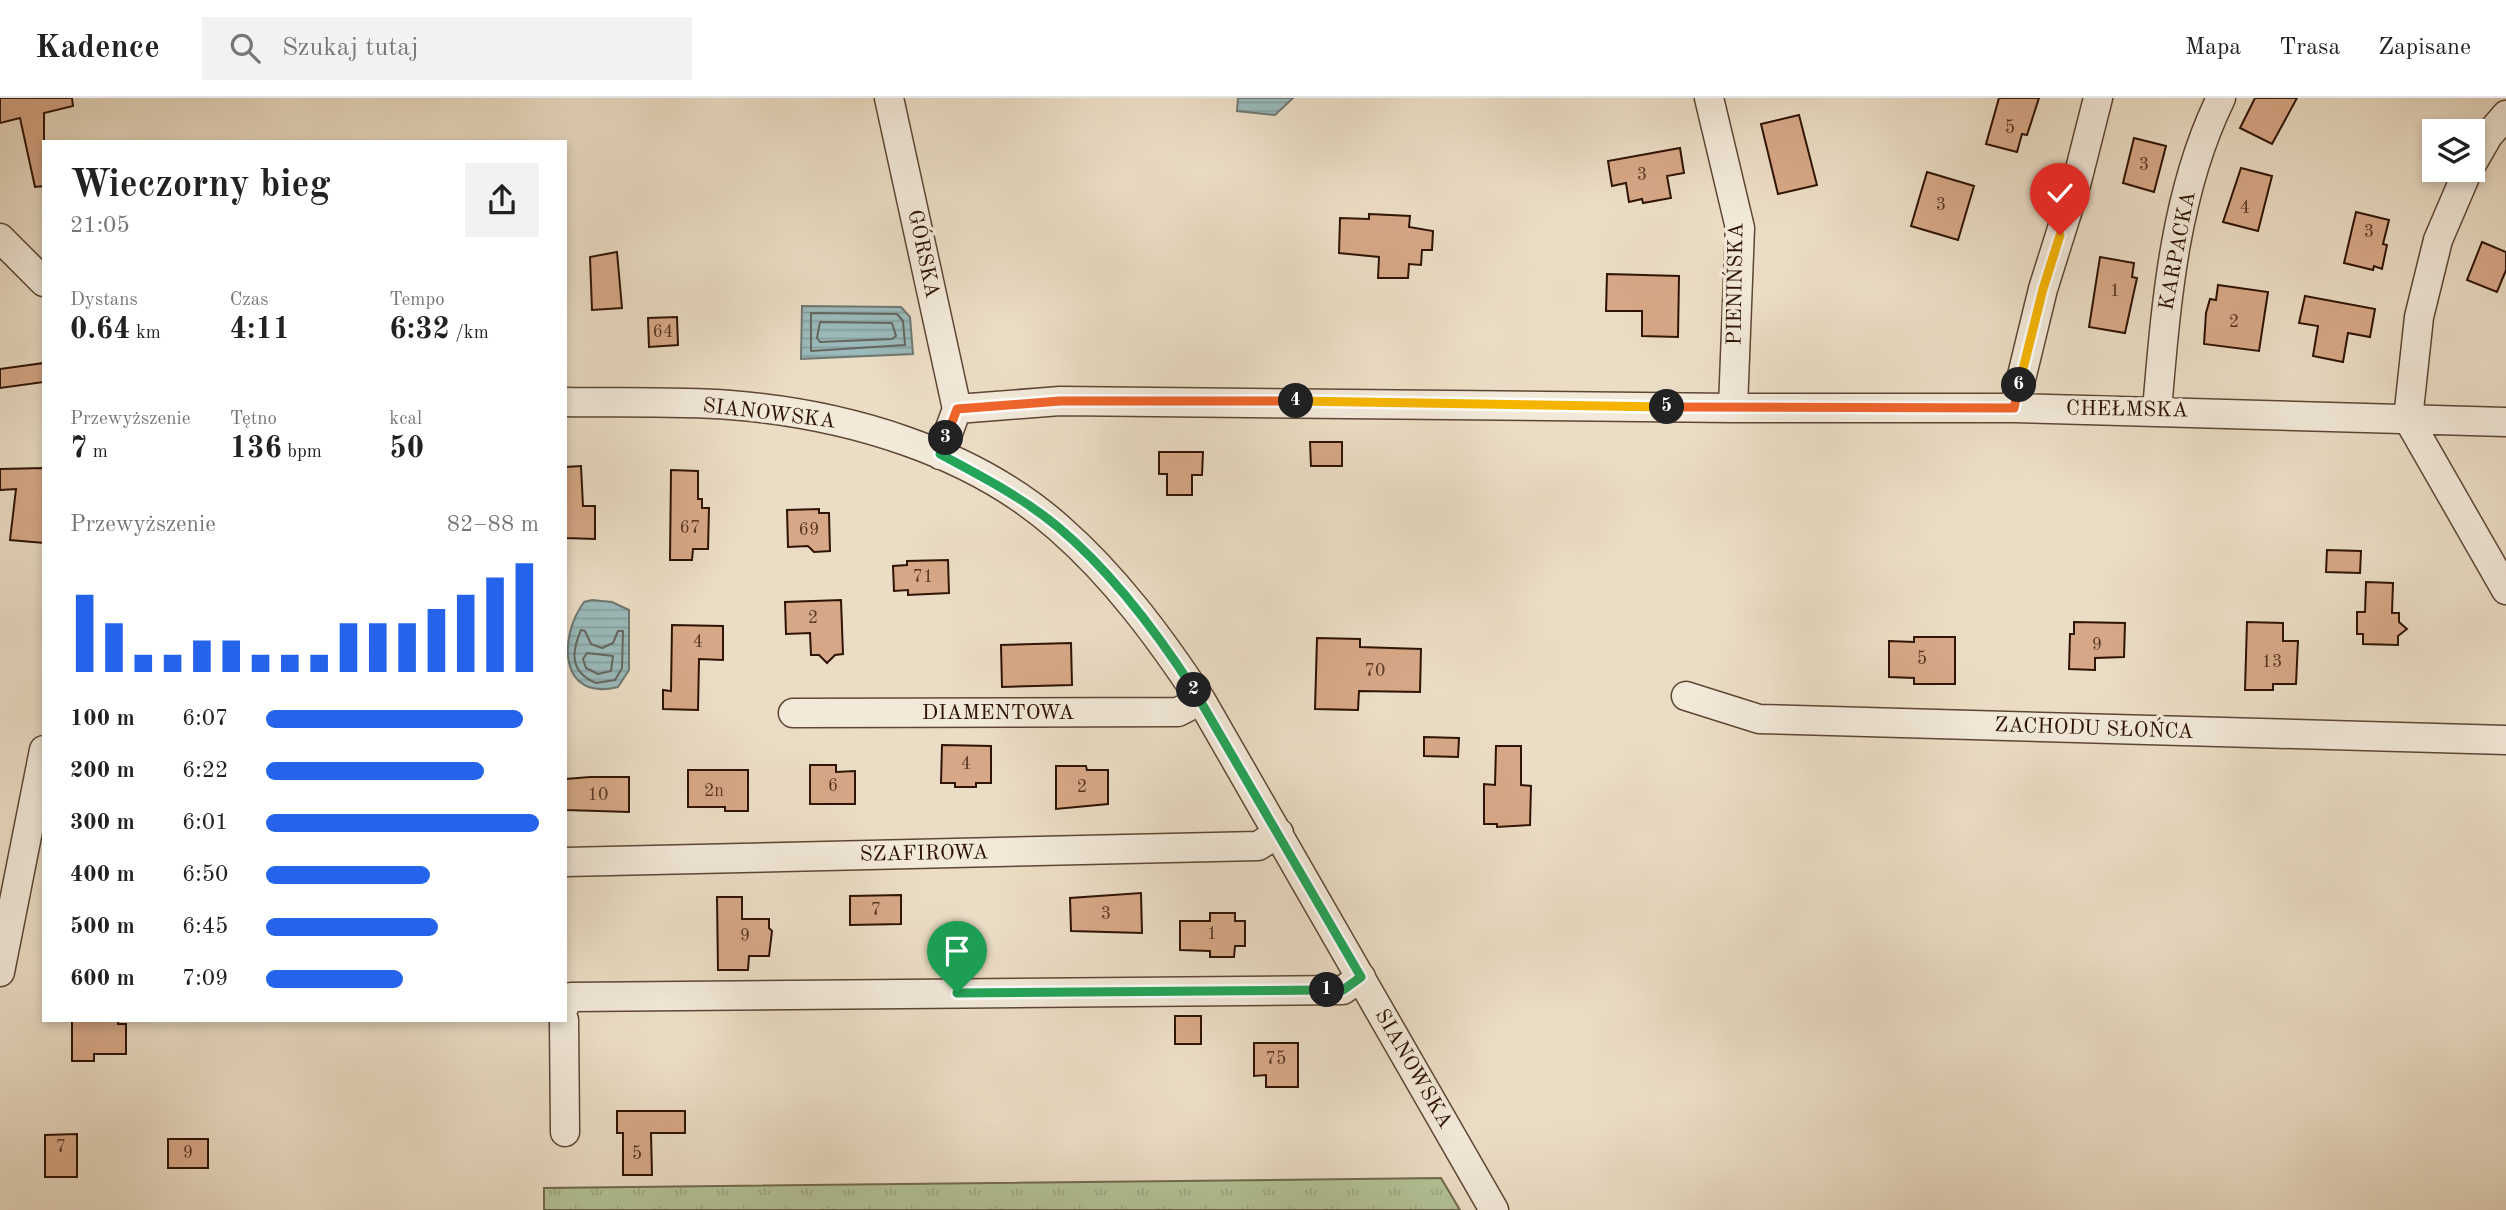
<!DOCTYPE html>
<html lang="pl">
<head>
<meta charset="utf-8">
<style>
  body { margin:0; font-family:"Old Standard TT",serif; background:#f2f2f2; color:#222; height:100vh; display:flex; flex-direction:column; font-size:26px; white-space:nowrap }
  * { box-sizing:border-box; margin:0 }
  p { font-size:23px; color:#767676 }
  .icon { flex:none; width:38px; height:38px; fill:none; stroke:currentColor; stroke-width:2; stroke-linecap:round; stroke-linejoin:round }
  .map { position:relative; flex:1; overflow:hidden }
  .panel { position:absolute; left:42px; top:42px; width:525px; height:882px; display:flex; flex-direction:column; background:#fff; border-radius:0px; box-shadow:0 4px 10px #0003 }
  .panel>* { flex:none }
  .buttons { position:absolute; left:2422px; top:21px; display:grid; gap:14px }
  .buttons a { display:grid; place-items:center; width:63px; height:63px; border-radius:0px; background:#fff; box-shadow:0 4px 10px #0003; font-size:35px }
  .pin { position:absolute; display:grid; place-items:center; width:60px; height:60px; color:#fff; margin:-72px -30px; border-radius:50% 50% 50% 0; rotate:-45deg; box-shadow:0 0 7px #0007 }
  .pin .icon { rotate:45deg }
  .km { position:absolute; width:35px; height:35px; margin:-18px; border-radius:50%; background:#222; color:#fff; font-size:19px; line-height:35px; text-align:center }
  .round { display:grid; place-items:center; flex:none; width:74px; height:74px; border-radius:0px; background:#f2f2f2 }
  .headline { display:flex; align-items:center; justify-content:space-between; height:119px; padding:0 28px }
  h1 { font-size:38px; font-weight:700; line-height:52px }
  .figures { display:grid; grid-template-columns:repeat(3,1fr); gap:10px; height:119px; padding:7px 28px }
  .figures div { display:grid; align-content:center }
  .figures b { font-size:30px; font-weight:700 }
  .figures small { font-size:19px; font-weight:400 }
  .figures p { font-size:19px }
  .chart { height:196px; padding:14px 28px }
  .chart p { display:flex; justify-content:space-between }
  .chart svg { width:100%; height:126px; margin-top:7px; stroke:#2563eb; stroke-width:6 }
  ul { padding:0 28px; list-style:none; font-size:23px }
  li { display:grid; grid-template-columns:112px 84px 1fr; align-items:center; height:52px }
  li i { height:18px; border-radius:9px; background:#2563eb }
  header { display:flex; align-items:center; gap:42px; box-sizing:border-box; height:98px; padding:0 35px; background:#fff; border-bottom:2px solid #e0e0e0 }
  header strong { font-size:33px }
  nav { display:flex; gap:38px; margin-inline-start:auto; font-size:24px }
  .search { width:490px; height:63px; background:#f2f2f2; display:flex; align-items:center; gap:18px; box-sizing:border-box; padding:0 24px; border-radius:0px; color:#767676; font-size:26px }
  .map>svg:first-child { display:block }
</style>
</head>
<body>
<header>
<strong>Kadence</strong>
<div class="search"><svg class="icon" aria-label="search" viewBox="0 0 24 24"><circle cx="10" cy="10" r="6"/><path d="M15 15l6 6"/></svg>Szukaj tutaj</div>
<nav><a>Mapa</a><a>Trasa</a><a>Zapisane</a></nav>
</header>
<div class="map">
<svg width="2506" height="1112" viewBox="0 0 2506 1112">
  <defs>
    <pattern id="grass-tufts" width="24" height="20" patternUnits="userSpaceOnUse" patternTransform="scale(1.75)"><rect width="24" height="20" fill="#b3c297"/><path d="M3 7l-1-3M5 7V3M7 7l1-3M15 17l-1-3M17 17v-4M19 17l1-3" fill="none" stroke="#9aa680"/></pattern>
    <pattern id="water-rules" width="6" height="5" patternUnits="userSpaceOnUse" patternTransform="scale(1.75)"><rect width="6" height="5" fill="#9ababb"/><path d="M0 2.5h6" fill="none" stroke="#859f9f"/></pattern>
  </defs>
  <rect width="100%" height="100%" fill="#ebddc5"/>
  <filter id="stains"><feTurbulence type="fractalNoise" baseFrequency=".00286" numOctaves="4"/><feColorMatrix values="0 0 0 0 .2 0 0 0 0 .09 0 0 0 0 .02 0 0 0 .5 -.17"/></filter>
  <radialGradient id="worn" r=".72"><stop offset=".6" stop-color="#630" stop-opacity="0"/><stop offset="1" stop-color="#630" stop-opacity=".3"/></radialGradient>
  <!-- grass -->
  <path fill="url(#grass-tufts)" stroke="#716a4d" stroke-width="2" d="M1441,1080L1460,1112H544V1090Z"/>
  <!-- water -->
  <path fill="url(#water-rules)" stroke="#6f7771" stroke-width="2" d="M1238,0H1293L1275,17L1237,13Z
    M802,208L901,209L910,219L913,256L801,261Z
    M592,502L612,504L629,512V572L618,589C559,604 558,539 584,504Z"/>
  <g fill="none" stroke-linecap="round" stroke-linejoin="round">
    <!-- shore -->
    <path stroke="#64665f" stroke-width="2" d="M811,215L897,216L903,223L905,247L811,253Z
      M820,224L892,225L896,238L892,241L820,244L817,240Z
      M581,532L585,533L591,546L602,550L613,545L618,533H623L622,570L615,582L596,585C570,574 571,555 581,532Z
      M587,555L613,558L611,573L598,576L586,570L583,561Z"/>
  </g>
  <!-- building -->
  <path fill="#d7a887" stroke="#2f1303" stroke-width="2" d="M0,0H72L73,8L44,15V88L35,89L20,20L0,25Z
    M1999,0H2039L2027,37L2022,36L2017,54L1986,46Z
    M2255,0H2297L2272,46L2240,30Z
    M1799,17L1817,87L1778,96L1761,26Z
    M2134,40L2166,48L2154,94L2123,85Z
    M1680,50L1684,75L1667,78L1671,100L1643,105L1642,101L1629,104L1626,85L1612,88L1608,63Z
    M2241,70L2272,78L2258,133L2223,124Z
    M1927,74L1974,88L1958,142L1911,128Z
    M2356,114L2389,122L2383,146L2387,147L2382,171L2374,168L2373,172L2344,165Z
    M1369,116L1410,118L1409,129L1433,133L1432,152H1422L1421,167L1409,166L1408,180H1378L1379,159L1339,155L1340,120L1369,121Z
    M2482,144L2506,154V172L2497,194L2467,182Z
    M617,154L622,210L592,212L590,159Z
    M2100,159L2134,165L2132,179L2137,180L2125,235L2089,229Z
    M1607,176L1679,178L1678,239L1642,238V213H1606Z
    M2218,187L2268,194L2259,253L2204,246L2206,215L2210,201L2216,202Z
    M2305,198L2375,211L2370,239L2348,235L2343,264L2313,258L2318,228L2299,225Z
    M677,219L678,247L649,249L648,220Z
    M44,265V284L0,290V271Z
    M1310,344H1342V368H1311Z
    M1159,354H1203L1202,377H1192V397H1167V376H1159Z
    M581,368L583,408H595V441L565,440V369Z
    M44,370V445L10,442L16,391L0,392V371Z
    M671,372L698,373V401H702V410H709L708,451H693L692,462H670Z
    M819,411V415H829L830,453L814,454L808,448L788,449L787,412Z
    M2327,452L2361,453L2360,475L2326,474Z
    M948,462L949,495L908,497V492L894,493L893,468L907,467V463Z
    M2366,484L2393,485L2392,515H2399V524L2407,531L2398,538V547L2363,546V536H2357V514H2365Z
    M841,502L843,556L835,557L827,565L819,557H811L810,535L786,536L785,504Z
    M2074,524L2125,525L2124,559L2095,560V572L2069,571L2070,536H2074Z
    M2247,524L2283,525V543H2298L2296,586H2273V592H2245Z
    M672,527L723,528V562L699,561L698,612L663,611V592L671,593Z
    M1914,539H1955V586H1914V580L1889,579V543L1914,544Z
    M1317,540L1360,541V549L1421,551L1420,594L1359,593L1358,612L1315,611Z
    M1071,545L1072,587L1002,589L1001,547Z
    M1424,639L1459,640L1458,659L1424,658Z
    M942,647L991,648V685H976V689H955V685H941Z
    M1496,648H1521V687L1531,688L1530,727L1497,729V726H1484V686L1495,687Z
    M810,667H836V674L855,673V706H810Z
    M1056,668H1086L1087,672H1108V706L1056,711Z
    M688,672H748V713H725V709H688Z
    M590,679H629V714L566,712V681Z
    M1141,795L1142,835L1071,833L1070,800Z
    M901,797V826L850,827V798Z
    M717,799H742V821H769V830L772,833L769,858H749L748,872H718Z
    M1210,815H1235V823H1245V848H1235L1234,859H1210V853L1180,852V823H1210Z
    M1175,918H1201V946H1175Z
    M72,922H118V926H126V956H94V963H72Z
    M1254,945H1298V989H1266V977L1254,978Z
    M617,1013H685V1035H651L652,1077H623V1035H617Z
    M77,1036V1079H45V1037Z
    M168,1041H208V1070H168Z"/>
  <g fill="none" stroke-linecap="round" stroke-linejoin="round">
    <defs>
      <path id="minor" d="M889,0L957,311
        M1709,0L1740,130L1733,310
        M2473,64L2488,38L2506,17
        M2468,72L2438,142L2419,219L2408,321L2506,492
        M0,140L44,184
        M565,304C620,305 676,303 730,307C845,316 971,352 1059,430C1115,479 1160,540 1201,602L1494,1112
        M2014,310L2043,191L2077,83L2098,0
        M2157,312C2166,207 2174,96 2221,0
        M940,357L957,311L1060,303L1733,310H2014L2506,324
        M1686,598L1759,621L2506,642
        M793,615L1178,614L1201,602
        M565,764L1258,748L1279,735
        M0,874L44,652
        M565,907L571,899L1343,892L1361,879
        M564,922L565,1034"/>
    </defs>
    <!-- minor casing -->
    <use href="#minor" stroke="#5e4634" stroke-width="31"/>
    <!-- minor -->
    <use href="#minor" stroke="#f2e9d9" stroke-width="28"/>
  </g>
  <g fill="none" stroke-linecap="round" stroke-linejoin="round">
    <defs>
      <path id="split-1" d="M957,895L1327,892"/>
      <path id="split-2" d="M1194,592L1361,879L1343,892H1327"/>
      <path id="split-3" d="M946,340L940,356C981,378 1022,399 1058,429C1112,474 1156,533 1194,592"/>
      <path id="split-4" d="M946,340L957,311L1060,303H1296"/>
      <path id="split-5" d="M1296,303L1667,309"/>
      <path id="split-6" d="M1667,309L2014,310L2019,287"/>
      <path id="split-7" d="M2019,287L2043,191L2060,137"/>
    </defs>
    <!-- split-1 casing -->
    <use href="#split-1" stroke="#fff" stroke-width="14"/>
    <!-- split-2 casing -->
    <use href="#split-2" stroke="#fff" stroke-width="14"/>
    <!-- split-3 casing -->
    <use href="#split-3" stroke="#fff" stroke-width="14"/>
    <!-- split-4 casing -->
    <use href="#split-4" stroke="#fff" stroke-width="14"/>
    <!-- split-5 casing -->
    <use href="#split-5" stroke="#fff" stroke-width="14"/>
    <!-- split-6 casing -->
    <use href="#split-6" stroke="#fff" stroke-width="14"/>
    <!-- split-7 casing -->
    <use href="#split-7" stroke="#fff" stroke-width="14"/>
    <!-- split-1 -->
    <use href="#split-1" stroke="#22a559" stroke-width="9"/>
    <!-- split-2 -->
    <use href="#split-2" stroke="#22a559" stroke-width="9"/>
    <!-- split-3 -->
    <use href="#split-3" stroke="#22a559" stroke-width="9"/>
    <!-- split-4 -->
    <use href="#split-4" stroke="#f0652b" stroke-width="9"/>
    <!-- split-5 -->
    <use href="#split-5" stroke="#f5b400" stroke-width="9"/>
    <!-- split-6 -->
    <use href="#split-6" stroke="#f0652b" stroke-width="9"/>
    <!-- split-7 -->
    <use href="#split-7" stroke="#f5b400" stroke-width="9"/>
  </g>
  <g text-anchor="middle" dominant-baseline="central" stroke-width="7" stroke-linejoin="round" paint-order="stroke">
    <!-- number labels -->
    <g font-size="18" fill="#593824">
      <text x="2010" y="30">5</text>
      <text x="2144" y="67">3</text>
      <text x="1642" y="77">3</text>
      <text x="1941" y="107">3</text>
      <text x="2245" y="110">4</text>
      <text x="2369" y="134">3</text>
      <text x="2115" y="193">1</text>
      <text x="2234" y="224">2</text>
      <text x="663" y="234">64</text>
      <text x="690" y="430">67</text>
      <text x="809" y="432">69</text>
      <text x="923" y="479">71</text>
      <text x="813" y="520">2</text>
      <text x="698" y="544">4</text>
      <text x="2097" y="547">9</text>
      <text x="1922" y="561">5</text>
      <text x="2272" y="564">13</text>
      <text x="1375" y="573">70</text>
      <text x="966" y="666">4</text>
      <text x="833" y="688">6</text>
      <text x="1082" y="689">2</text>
      <text x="714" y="693">2n</text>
      <text x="598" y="697">10</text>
      <text x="876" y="812">7</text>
      <text x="1106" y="816">3</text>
      <text x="1212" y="836">1</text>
      <text x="745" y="838">9</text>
      <text x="1276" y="961">75</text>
      <text x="61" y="1049">7</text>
      <text x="188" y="1055">9</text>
      <text x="637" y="1056">5</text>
    </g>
    <!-- street labels -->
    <g font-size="21" fill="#2f1303" stroke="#f2e9d9">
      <text transform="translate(2178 153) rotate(-79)">KARPACKA</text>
      <text transform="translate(923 156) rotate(78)">GÓRSKA</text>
      <text transform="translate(1736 186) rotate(-89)">PIENIŃSKA</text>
      <text transform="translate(2127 312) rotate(1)">CHEŁMSKA</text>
      <text transform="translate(769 316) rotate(7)">SIANOWSKA</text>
      <text x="998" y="615">DIAMENTOWA</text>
      <text transform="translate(2094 631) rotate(2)">ZACHODU SŁOŃCA</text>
      <text transform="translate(924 756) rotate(-1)">SZAFIROWA</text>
      <text transform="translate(1413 971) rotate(60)">SIANOWSKA</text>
    </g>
  </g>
  <rect width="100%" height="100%" filter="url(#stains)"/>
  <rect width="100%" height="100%" fill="url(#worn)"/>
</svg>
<div class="buttons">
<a><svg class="icon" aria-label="layers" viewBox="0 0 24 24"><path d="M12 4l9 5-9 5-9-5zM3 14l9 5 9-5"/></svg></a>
</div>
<div class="pin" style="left:957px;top:895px;background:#1e9e55"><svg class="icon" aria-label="arrive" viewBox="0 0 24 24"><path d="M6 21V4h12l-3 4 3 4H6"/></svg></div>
<div class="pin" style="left:2060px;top:137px;background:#d93025"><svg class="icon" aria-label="check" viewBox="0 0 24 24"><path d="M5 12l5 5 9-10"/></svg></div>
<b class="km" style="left:1327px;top:892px">1</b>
<b class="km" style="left:1194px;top:592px">2</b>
<b class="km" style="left:946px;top:340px">3</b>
<b class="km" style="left:1296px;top:303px">4</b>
<b class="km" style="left:1667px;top:309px">5</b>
<b class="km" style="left:2019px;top:287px">6</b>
<section class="panel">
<div class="headline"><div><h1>Wieczorny bieg</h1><p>21:05</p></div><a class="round"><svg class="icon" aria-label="share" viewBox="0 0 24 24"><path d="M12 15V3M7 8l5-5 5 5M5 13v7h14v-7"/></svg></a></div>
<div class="figures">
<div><p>Dystans</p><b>0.64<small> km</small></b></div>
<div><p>Czas</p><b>4:11</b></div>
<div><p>Tempo</p><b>6:32<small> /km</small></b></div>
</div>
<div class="figures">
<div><p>Przewyższenie</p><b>7<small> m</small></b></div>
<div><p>Tętno</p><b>136<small> bpm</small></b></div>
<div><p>kcal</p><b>50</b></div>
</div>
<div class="chart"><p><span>Przewyższenie</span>82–88 m</p>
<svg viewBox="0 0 160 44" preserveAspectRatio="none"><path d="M5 44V17M15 44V27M25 44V38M35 44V38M45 44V33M55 44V33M65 44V38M75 44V38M85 44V38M95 44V27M105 44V27M115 44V27M125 44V22M135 44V17M145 44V11M155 44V6"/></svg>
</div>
<ul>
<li><b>100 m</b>6:07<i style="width:94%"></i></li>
<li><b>200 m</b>6:22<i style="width:80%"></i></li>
<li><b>300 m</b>6:01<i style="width:100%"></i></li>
<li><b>400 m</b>6:50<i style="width:60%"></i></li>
<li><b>500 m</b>6:45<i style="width:63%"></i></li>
<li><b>600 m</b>7:09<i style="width:50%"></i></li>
</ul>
</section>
</div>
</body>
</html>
